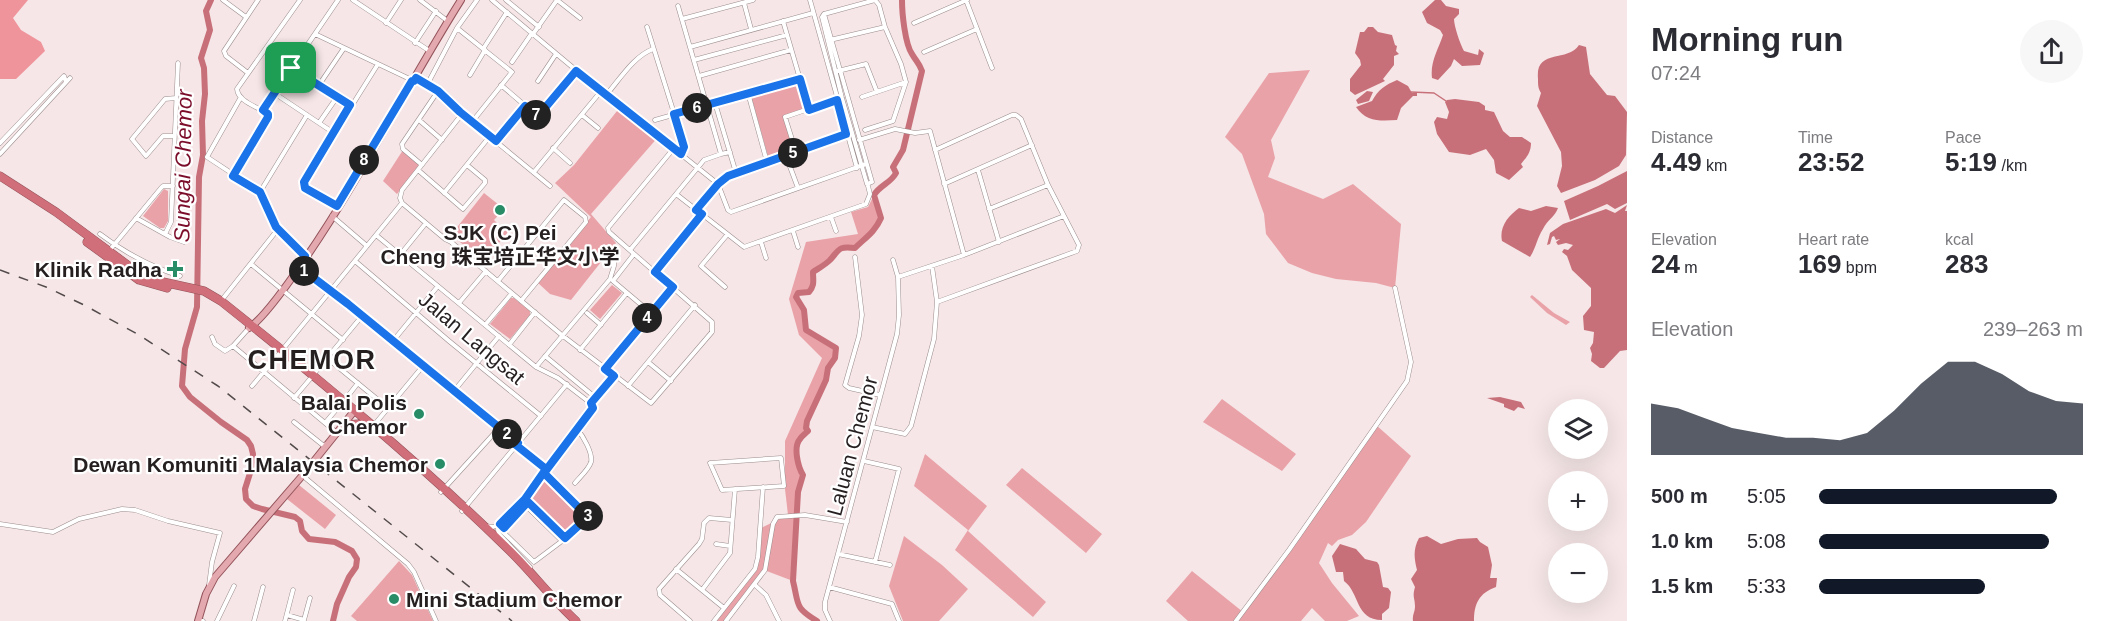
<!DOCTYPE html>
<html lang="en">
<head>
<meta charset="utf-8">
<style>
  body { margin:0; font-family:Arial,"Noto Sans SC",sans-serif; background:#f7f7f7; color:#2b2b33; height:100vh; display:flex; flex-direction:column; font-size:22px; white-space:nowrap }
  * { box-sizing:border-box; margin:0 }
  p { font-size:20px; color:#7c7c81 }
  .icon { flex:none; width:33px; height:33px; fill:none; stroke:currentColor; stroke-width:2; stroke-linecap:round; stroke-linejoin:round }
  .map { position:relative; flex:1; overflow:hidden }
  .drawer { display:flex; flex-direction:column; background:#fff; width:480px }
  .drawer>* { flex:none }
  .controls { position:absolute; left:1548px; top:399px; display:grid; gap:12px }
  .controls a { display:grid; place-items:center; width:60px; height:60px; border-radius:50%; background:#fff; box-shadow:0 6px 24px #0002; font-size:30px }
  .pin { position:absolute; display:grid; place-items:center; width:51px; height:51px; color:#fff; margin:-26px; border-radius:12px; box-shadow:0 3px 9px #0006 }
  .km { position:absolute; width:30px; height:30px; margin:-15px; border-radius:50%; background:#222; color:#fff; font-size:16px; line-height:30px; text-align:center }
  .round { display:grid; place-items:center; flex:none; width:63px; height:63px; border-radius:32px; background:#f7f7f7 }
  .head { display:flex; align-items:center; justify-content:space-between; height:102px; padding:0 24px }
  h1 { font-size:33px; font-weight:600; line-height:45px }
  .metrics { display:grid; grid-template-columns:repeat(3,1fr); gap:9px; height:102px; padding:6px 24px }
  .metrics div { display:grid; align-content:center }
  .metrics b { font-size:26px; font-weight:600 }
  .metrics small { font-size:16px; font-weight:400 }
  .metrics p { font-size:16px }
  .chart { height:168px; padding:12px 24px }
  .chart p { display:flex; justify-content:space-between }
  .chart svg { width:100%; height:108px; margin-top:6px; fill:#111827; opacity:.7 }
  ul { padding:0 24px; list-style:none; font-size:20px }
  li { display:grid; grid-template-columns:96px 72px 1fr; align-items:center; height:45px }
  li i { height:15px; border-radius:8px; background:#111827 }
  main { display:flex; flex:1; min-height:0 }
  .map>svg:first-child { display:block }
</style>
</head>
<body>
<main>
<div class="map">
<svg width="1627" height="621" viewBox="0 0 1627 621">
  <rect width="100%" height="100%" fill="#f6e6e7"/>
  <!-- green -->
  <path fill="#e9a2a8" d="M1310,70L1271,140L1275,158L1268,177L1323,199L1353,184L1401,224L1395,288L1376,283L1336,279L1312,273L1288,263L1266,234L1264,214L1242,154L1225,137L1269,73Z
    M800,82L807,109L784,116L795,152L769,160L751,96Z
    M621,106L659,136L591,214L616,243L571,300L550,294L537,282L591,217L555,183L574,165Z
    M403,150L419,165L397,194L383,181Z
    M164,189L168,191V221L164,228H160L143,216Z
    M484,193L504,209L494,220L497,223L495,226L503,233L505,230L508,232L484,261L451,235Z
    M874,195C884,232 878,223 855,248C838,246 840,249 830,260C825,265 819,268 813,272C813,281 815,285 809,292L798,293L796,297L804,310L806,330L836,348L835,358L828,368L826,380L807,421L806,428L808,431L799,439L798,466L803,475L798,492L793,581L764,570L725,621H716L756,570L761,528L788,515L785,489V441L822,358L799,335L789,299L806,242L858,234L851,212L868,207Z
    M612,285L622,293L600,319L590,310Z
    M1532,295L1554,313L1570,322L1566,325L1547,313L1530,297Z
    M511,298H514L530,311V315L510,339L490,324Z
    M1222,399L1296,454L1282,471L1203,422Z
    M1376,425L1411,456L1366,522L1352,535L1338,540L1332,546L1328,543L1319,563L1332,583L1359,616L1347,621H1325L1312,608L1301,621H1188L1166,601L1192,571L1243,612Z
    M925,454L987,506L968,531L1046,602L1033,617L955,550L968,530L914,486Z
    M1022,468L1102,534L1086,553L1006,485Z
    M549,476L592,517L568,537L528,498Z
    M299,485L336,515L325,529L287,499Z
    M904,536L942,565L968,589L939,621H903L889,586Z
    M399,561L412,575L433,621H357L351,616Z"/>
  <!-- forest -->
  <path fill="#f0949c" d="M0,0H28L13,18L21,30L41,42L45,51L16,79H0Z"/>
  <!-- water -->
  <path fill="#c87079" d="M1435,0H1441L1446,6L1459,9V14L1454,19C1454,26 1460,44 1464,51L1478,55L1479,49L1484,53L1480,65L1462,66L1454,59L1451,66L1438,80L1432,78C1430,62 1438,50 1443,35L1440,30L1427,23L1422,12Z
    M1368,27H1373L1378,32L1392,35L1395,45L1397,46L1396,51L1399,54L1394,56V65L1383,79L1385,81L1355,95L1350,91V79L1361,65L1360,60L1355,53L1360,32H1364Z
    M1579,45L1586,47L1590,74L1607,95L1615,96L1627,112L1626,155L1619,166L1595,180L1561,193L1557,186L1562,166L1561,152L1537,106L1541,93C1538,88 1538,85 1538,79C1535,48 1567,63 1579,45Z
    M1397,80L1408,86L1412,93L1417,92V96H1413L1401,108L1397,120C1380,121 1366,122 1356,107L1372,101C1378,90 1385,85 1397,80Z
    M1367,91L1373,92L1369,101L1358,104L1356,100Z
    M1455,99L1479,102L1485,106V110L1494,112L1503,131L1510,137H1522L1531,143C1531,153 1526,158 1521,164L1523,167L1509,180L1496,173L1494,160L1486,149L1470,155L1449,152L1437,134L1434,122L1437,117L1447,119L1449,112L1445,102L1447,100Z
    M1627,171V203L1615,209L1607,204L1570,220L1564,201L1598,186Z
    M1627,205L1625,211H1627V350L1620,351L1604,368H1600L1591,361L1592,354L1590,348L1593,343L1594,332L1584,330L1583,316L1591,306V288L1572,270L1567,256L1562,252L1564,249L1568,250L1573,245L1566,243L1558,245L1556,242L1560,239L1556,240L1554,236L1552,237L1550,244L1547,245L1550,233L1563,224L1606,209L1615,213Z
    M1546,206L1558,208C1555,217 1547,220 1543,229C1537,238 1536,248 1530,257L1502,241C1499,227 1508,216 1519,208L1531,211Z
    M1500,397L1521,402L1525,409L1518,407L1514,411L1504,407V404L1487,398Z
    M1427,536L1441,544L1458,539L1477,538L1480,542L1488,547L1492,565L1490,578H1497L1496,587C1479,593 1474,604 1474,621H1413C1412,615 1415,612 1415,607C1415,597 1412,598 1415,587L1411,579L1417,570C1414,558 1413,549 1419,538Z
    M1340,544L1356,549L1365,559L1377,562L1379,565L1383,587L1388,588L1391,592L1389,608L1382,614V620C1355,620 1360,593 1344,581L1343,572H1336L1332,556Z"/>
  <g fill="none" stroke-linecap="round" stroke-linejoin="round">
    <!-- stream -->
    <path stroke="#c87079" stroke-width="1.5" d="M1411,92L1434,93L1446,101"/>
    <!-- river -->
    <path stroke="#c87079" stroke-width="6" d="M211,0L206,11L210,30L201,58L204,68L205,94L202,121L203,155L199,177L197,307L185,349L182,386L190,397L221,422L247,440L251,446L253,454L251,470L245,489L246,499L253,506L262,509L295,517L300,521L302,531L309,539L335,542L352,551L357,559L356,567L349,577L337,604L333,621
      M817,621C794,607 799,605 793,581L798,492L803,475C798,467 793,447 800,439C802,436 805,434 808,431L806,428L807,421L826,380L828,368L835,358L836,348L806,330L804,310L796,297L798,293L809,292C815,285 813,281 813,272C819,268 825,265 830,260C840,249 838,246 855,248C865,238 875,232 881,218L874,195C880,185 891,183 896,173L893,167L903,150L922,71C919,63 916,61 912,54C905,44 902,13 902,0"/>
    <defs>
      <path id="street" d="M223,0L246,17
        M353,0L428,50
        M420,0L445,19
        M492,0L577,71L718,184L728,210L731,212L866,164
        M506,0L539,27
        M810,0L857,168
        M966,0L992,68
        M744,3L751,29
        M678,6L721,154L730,152
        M824,14L872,182L867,184L842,98L822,17Z
        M824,14L875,0L879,5L885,27L901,64L906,82L893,121L865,130
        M682,19L753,0
        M783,21L809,110
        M386,23L401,0
        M914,23L967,0
        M647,27L683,142L684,150L681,154
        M457,28L512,72L472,122
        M315,34L414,81
        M533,34L557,0L580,18
        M830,40L885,27
        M415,43L436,11
        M690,47L813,13
        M483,49L507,12
        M924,52L977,29
        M694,60L787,35
        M512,62L532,33
        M291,68L350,105
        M838,71L866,64L877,92
        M248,73L226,56L224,51L258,0
        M470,75L485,50
        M699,76L791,50
        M414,78L438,91L460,112L550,186
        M538,81L556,54
        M319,85L344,48
        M427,85L457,28L477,0
        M501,85L536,115H539L577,71
        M274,93L334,133
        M748,93L767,162
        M607,94C620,79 634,56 653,49
        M241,97L207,157L260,192L276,227L305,256
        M862,97L906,82
        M715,103L736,173
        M263,110L338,0
        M582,115L598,128
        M419,120L442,140
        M655,120L800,79
        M319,123L337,97
        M174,136H163L146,156L132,139L165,99L176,98
        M859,140L895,129L915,133L930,131L964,255
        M496,141L525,106
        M0,143L64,76L66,82
        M553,148L570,163
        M935,150L1012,115H1016L1021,119L1048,185L1079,245L1077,251L937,302
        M796,152L785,117L838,99
        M0,154L70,78
        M786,156L798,188
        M422,165L403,149L402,144L438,91
        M418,170L463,209L485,183V180L467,165
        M978,170L999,242
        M534,172L602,90
        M233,176L269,115C259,107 238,102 237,89L300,0
        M944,184L1032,145
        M260,192L307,115
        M444,193L490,136
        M676,194L744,247L866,204L870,194L868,186
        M402,203L445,239L451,242L563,336L651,403L712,332V322L609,232L608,228L674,148
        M402,203L400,198L402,190L462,114
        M339,207L305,188L304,182L378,64
        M989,209L1048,185
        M696,210L720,182L728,176L846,134
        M332,216L367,246
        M831,217L836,231
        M136,218L170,237L184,242
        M793,231L798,247
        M100,234C124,252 151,267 180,276
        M165,234L171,222L178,63
        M376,235L536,367L558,378L593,405V408L524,500L500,524L493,527L486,526
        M761,242L766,258
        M630,250L704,160L721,154
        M109,251L161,188L163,186H173
        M634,254L613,281L651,313
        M400,255L426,223
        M855,257L862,315L859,336L845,385L849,388L880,395
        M355,261L449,341L541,416
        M251,264L343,340
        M298,267L348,304L518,443
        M655,272L702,215
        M898,277L964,255L1064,216
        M498,281L564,200L585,217L586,222L521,301
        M725,287L701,266L727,235
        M221,301L278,229
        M459,303L486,271
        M587,313L601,325
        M485,325L512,293
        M212,337L215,344L225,351L233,346L249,328
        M393,341L438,286
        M509,345L535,312
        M233,346L337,433
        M283,349L402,203
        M580,350L626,294
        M545,356L596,398
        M327,358L388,408
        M648,362L671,381
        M536,367L610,279L614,266V254
        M605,369L673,287
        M313,375L362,316
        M252,386L279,354
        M628,386L695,305
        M454,391L499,336
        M294,398L310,379
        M595,398L614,376
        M344,401L358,383
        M294,422L324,446L326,444
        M325,423L341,404
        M374,425L423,366
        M872,427L905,434L911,426L934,339L937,302L932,266
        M516,445L545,469
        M781,458L784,486L722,490L710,463Z
        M864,461L899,469L875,562
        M303,476L408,564L414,572L436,621
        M575,483C580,477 589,469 591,462C593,453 583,436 577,429
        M441,492L499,428
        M525,499L565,538L588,517L544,473
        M462,511L567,384
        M0,524L53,532L79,519L122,509L135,510L168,521L220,533L212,562L209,585
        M500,524L504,528L503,532L534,562L562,541L522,502
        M500,525L498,530L499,534L530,567
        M504,528L525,505
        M716,544L730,546
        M838,554L890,565
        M676,569L724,608
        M755,585L766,595L779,621
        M829,587L892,604L899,621
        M702,590L730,553L735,489
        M287,615L304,620L310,598
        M202,621H203
        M217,621L234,586
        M254,621L263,587
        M285,621L293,590
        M690,621L660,595L659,589L699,544L702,539L704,523L709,518L732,520
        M714,621L755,569L758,557L763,487
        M726,621L765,570L773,524L777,517L805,515L847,522
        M830,621L825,610V602L897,334L899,315L898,277L893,260
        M1236,621L1289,550L1407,381L1411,362L1395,288"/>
      <path id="primary" d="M249,328C264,318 292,278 303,262C361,178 407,86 461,0
        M198,621L206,594L215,577L302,476L355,410"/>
      <path id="highway" d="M0,176L56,212L137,272L163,282L204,291L221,301C319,379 417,460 507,548C531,571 551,598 576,621
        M87,242L139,280L167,288
        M346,425L358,424L369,428"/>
    </defs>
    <!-- street casing -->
    <use href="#street" stroke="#9b8d8d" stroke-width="5"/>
    <!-- primary casing -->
    <use href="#primary" stroke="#94535a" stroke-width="8"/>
    <!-- highway casing -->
    <use href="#highway" stroke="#94535a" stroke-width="9"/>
    <!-- street -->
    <use href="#street" stroke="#fff" stroke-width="4"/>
    <!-- primary -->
    <use href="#primary" stroke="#e3a9af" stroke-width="6"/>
    <!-- highway -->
    <use href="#highway" stroke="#d06f7a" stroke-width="8"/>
    <!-- rail -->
    <path stroke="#524a4b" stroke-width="1.5" stroke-dasharray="10 10" stroke-linecap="butt" d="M0,270L46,287L84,305L139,335L218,386L512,621"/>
  </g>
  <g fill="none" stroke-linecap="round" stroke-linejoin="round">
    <defs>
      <path id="route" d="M291,68L263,110L268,114V117L233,176L260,192L276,227L305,256L298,266L348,304L518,443L516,445L546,469L525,499L500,524L504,528L525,505L522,502L525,499L565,538L588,517L544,473L593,408L591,403L614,376L605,369L673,287L655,272L702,214L696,210L718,184L728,176L846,134L837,100L809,110L800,79L674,114L684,147L681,154L576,71L539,115H536L525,106L496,141L460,112L438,91L416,78L414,81H412L337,206L305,188L304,182L350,105L291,68"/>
    </defs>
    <!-- route casing -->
    <use href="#route" stroke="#fff" stroke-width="12"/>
    <!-- route -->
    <use href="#route" stroke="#1a73e8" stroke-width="8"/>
  </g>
  <!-- markers -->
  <g fill="#288c67" stroke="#fff" stroke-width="2">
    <circle cx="500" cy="210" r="6"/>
    <path d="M172 260h6v6h6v6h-6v6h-6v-6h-6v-6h6z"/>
    <circle cx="419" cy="414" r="6"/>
    <circle cx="440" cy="464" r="6"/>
    <circle cx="394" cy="599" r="6"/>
  </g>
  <g text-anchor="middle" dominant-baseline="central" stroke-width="4.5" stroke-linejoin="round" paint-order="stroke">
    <!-- poi labels -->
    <g font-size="21" font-weight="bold" fill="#251f20" stroke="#fff" text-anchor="end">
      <text x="500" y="232" text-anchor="middle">SJK (C) Pei<tspan x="500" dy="24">Cheng 珠宝培正华文小学</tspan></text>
      <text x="162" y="269">Klinik Radha</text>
      <text x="407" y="402">Balai Polis<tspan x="407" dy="24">Chemor</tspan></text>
      <text x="428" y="464">Dewan Komuniti 1Malaysia Chemor</text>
      <text x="406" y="599" text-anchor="start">Mini Stadium Chemor</text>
    </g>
    <!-- street labels -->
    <g font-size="21" fill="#251f20" stroke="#fff">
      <text transform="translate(472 338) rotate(40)">Jalan Langsat</text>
      <text transform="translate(852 446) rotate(-75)">Laluan Chemor</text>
    </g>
    <!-- water labels -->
    <g font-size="22" font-style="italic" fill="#7b0d2a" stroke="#fff">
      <text transform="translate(183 166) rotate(-89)">Sungai Chemor</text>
    </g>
    <!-- district labels -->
    <g font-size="27" font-weight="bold" letter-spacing="1.5" fill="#251f20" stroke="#fff">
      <text x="312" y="360">CHEMOR</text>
    </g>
  </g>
</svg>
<div class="controls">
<a><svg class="icon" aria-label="layers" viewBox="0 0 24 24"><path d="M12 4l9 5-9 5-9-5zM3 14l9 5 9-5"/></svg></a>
<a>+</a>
<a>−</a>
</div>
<div class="pin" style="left:291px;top:68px;background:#1e9e55"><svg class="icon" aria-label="arrive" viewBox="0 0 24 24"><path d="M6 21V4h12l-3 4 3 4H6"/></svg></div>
<b class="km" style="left:304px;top:271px">1</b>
<b class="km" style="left:507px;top:434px">2</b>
<b class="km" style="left:588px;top:516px">3</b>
<b class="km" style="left:647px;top:318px">4</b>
<b class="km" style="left:793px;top:153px">5</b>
<b class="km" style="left:697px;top:108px">6</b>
<b class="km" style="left:536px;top:115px">7</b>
<b class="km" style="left:364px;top:160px">8</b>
</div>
<section class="drawer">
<div class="head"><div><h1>Morning run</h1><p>07:24</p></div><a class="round"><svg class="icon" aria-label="share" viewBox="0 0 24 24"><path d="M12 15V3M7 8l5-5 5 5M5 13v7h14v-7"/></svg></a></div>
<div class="metrics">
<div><p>Distance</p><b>4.49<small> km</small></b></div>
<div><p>Time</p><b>23:52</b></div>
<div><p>Pace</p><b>5:19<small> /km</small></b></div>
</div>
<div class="metrics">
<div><p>Elevation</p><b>24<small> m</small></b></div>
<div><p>Heart rate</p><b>169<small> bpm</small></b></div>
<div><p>kcal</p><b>283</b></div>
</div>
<div class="chart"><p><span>Elevation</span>239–263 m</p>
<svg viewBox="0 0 160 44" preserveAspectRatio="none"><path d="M0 44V23L10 25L20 29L30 33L40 35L50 37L60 37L70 38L80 35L90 26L100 15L110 6L120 6L130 11L140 18L150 22L160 23V44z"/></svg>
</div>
<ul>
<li><b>500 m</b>5:05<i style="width:90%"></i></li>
<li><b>1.0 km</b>5:08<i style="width:87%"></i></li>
<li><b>1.5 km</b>5:33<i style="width:63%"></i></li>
</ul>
</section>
</main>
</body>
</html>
